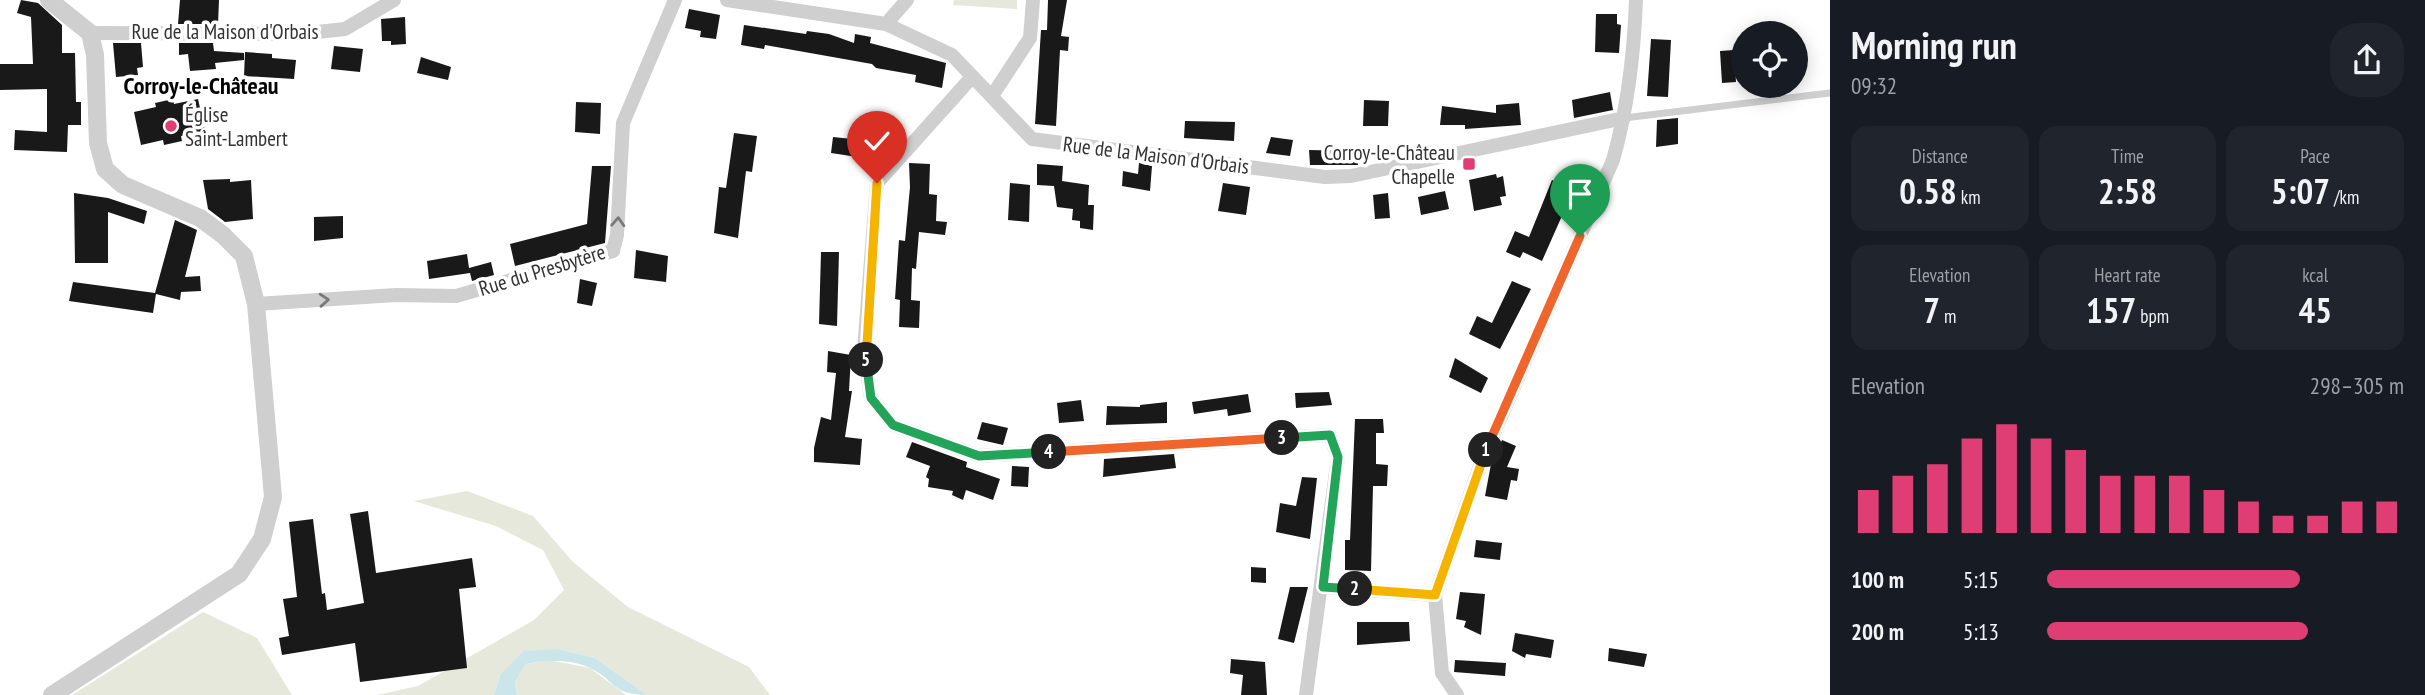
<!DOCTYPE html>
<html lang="en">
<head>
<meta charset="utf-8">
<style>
  body { margin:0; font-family:"PT Sans Narrow",sans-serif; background:#20242c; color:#f1f3f6; height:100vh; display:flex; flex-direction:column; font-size:26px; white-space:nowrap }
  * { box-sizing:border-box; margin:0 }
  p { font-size:23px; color:#9ea1a6 }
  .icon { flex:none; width:38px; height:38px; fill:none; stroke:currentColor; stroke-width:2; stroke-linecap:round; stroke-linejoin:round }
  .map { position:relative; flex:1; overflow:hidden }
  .sheet { display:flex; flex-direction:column; background:#171b24; width:595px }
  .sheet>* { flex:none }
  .tools { position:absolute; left:1731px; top:21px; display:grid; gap:14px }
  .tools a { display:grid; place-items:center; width:77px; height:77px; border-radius:50%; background:#171b24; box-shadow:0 4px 18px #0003; font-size:35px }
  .pin { position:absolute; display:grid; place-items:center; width:60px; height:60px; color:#fff; margin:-72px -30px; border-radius:50% 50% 50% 0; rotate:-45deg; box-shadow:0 0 7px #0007 }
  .pin .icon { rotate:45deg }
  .km { position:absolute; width:35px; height:35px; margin:-18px; border-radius:50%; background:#222; color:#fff; font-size:19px; line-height:35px; text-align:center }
  .round { display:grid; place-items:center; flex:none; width:74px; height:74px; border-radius:28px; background:#20242c }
  .summary { display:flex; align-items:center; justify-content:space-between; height:119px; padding:0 21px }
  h1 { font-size:38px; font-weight:600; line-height:52px }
  .stats { display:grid; grid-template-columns:repeat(3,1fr); gap:10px; height:119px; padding:7px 21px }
  .stats div { display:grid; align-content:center; border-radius:18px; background:#20242c; text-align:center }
  .stats b { font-size:35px; font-weight:600 }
  .stats small { font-size:19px; font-weight:400 }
  .stats p { font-size:19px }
  .chart { height:196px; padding:14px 21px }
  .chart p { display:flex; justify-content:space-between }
  .chart svg { width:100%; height:126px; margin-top:7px; stroke:#de3e73; stroke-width:6 }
  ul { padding:0 21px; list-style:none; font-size:23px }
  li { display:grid; grid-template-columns:112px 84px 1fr; align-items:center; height:52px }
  li i { height:18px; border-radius:9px; background:#de3e73 }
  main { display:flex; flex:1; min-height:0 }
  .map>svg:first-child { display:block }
</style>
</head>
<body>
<main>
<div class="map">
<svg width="1830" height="695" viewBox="0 0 1830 695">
  <rect width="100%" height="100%" fill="#fff"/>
  <!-- green -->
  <path fill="#e5e8db" d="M954,0H1017V9L953,5Z
    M467,491L533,516L573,562L628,607L749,667L770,695H647L595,658L558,649L500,675L494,695H377L418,686L534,620L564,590L543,550L496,526L414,501Z
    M203,612L257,638L292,695H72Z
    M549,660L590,668L626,695H517L515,682L526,664Z"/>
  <!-- water -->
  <path fill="#cbe6ea" d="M558,649L595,658L647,695C611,695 617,681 590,668C571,659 546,660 526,664L515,682L517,695H494L500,675L524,651Z"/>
  <!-- building -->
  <path fill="#191919" d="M21,0L38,3L62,25V53H75L76,102H81V125H68L67,152L14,150L15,130L47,132V89L0,90V64H33L31,17L17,13Z
    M180,0H219L218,24H178Z
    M1048,0H1067L1061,36L1069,37L1068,51L1060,50L1056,126L1035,124L1041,30H1047Z
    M689,9L720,15L716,39L700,37L701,31L685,28Z
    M1596,14H1617V24L1621,25L1619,53L1595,52Z
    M405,17L406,44L391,45V41H382L381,19Z
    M744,25L806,34L807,31L829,34L854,43L855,34L871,37L870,43L946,63L942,88L915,82L916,75L876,68L872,64L765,45L764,49L741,45Z
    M1651,39L1671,40L1668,97L1647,96Z
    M113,43H141L143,67L137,68L138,75L116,77Z
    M179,43H213L214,51L244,53V60L215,63L216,69L190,71L188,54L179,55Z
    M334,46L363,49L360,72L331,69Z
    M1734,50L1736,82L1722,83L1720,51Z
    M245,52L272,54V58L296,60L294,79L244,76Z
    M421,57L451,67L448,80L417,73Z
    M1610,92L1613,110L1574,118L1572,100Z
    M173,99L174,104L198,99L205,131L181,136L182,141L164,145L163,140L141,145L134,112L156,107L155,103Z
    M1364,100L1389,101L1388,126H1363Z
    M576,102L601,103L600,134L575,132Z
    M1519,103L1521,125L1465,129V125H1440L1442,106L1496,113V105Z
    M1678,118V144L1656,147L1657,120Z
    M1185,121L1235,122L1234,141L1184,138Z
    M734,133L757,136L752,172L746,171L738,238L714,233L719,187L726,188Z
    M833,137L881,142L877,160L831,153Z
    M1271,137L1293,140L1290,156L1266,153Z
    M1309,150L1358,151V165H1310Z
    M909,163L930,164L929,194L937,195L936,221L947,222L945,235L919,232L916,269L912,268L911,300L920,301L919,328L899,327L900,300L895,299L899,240L905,241L910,187Z
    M1139,163L1152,166L1150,191L1122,186L1123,171L1138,174Z
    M1037,164L1063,166L1062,181L1089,185L1088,205H1094L1093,230L1080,228V221L1072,220L1073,209L1057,207L1054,186L1037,185Z
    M592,166H611L605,243L515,266L510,244L587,224Z
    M1496,174L1497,178L1503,176L1506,196L1500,197L1502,205L1474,211L1469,180Z
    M230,179V182L251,180L253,219L225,222L208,209L203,180Z
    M1552,180L1573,191L1542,261L1523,252L1520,258L1506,252L1515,231L1529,237Z
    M1010,183L1030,185L1029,222L1008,220Z
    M1223,183L1250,187L1246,215L1218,211Z
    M1445,191L1449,209L1421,215L1418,197Z
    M74,193L108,198L147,211L144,224L108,212V263H75Z
    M1388,193L1390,218L1375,219L1373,195Z
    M343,216V238L314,241V217Z
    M175,220L197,230L185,277L200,276L201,291L181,292L180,300L156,294L153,313L69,301L73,282L155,293Z
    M636,250L668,256L666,282L634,278Z
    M821,252H839L837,326L819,324Z
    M467,254L469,268L491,262L494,275L472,281L470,273L429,279L427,261Z
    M580,279L597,283L592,306L577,303Z
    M1512,281L1531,289L1500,349L1469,334L1477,316L1492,323Z
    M828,351L851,355L849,391H852L845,437L862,439L860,465L814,462V448L821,417L831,420L836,373L827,372Z
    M1455,358L1488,378L1481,393L1449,377Z
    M1329,392L1332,405L1296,408L1295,393Z
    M1248,394L1251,412L1228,416L1227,409L1194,414L1192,402Z
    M1081,400L1084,421L1059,423L1057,403Z
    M1167,402V423L1106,425L1107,406L1140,407V405Z
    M1355,419H1383L1384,433H1376V464L1388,465L1387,486H1373L1371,571L1345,570V540H1350Z
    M982,422L1008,428L1003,445L977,439Z
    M1502,440L1516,446L1507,467L1519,469L1517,481L1511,480L1507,500L1485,496L1491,464Z
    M912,442L967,462L966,467L1000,479L993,500L966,490L963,500L952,495L953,491L928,487L929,479L926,477L930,466L906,457Z
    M1174,454L1176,468L1103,477L1104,459Z
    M1012,466L1029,467L1028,487L1011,486Z
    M1302,477L1317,478L1310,539L1276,532L1280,503L1296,506Z
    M368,511L376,573L472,558L476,587L459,589L467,668L360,682L355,643L282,655L279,638L289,636L283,599L297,597L289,522L313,519L322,594L325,593L327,610L364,603L350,514Z
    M1476,540L1502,543L1500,560L1474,557Z
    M1251,567L1266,568V583L1251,582Z
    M1290,587H1308L1294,643L1278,639Z
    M1460,592L1485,594L1481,635L1464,627L1466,621L1456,619Z
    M1357,622H1409L1410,641L1357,645Z
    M1515,633L1554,640L1551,658L1526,654L1525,658L1512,651Z
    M1609,648L1647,654L1644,667L1608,661Z
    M1231,659L1265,662L1267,695H1241L1243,675L1230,673Z
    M1455,660L1506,663L1505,676L1454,672Z"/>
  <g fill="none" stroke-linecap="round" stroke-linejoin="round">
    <!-- service -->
    <path stroke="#cfcfcf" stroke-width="7" d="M1624,118L1830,93"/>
    <!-- minor -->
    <path stroke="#cfcfcf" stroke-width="14" d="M727,0L886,24L952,55L1032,139L1325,177L1351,176L1624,118
      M886,24L907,0
      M90,33L299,34L345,29L394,0
      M972,77L877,183L864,350L871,398L893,425L979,456L1330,435L1338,457L1306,695
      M992,96L1030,38L1033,0
      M256,304L396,295L456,296L613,251L617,235L623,123L675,0
      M1323,587L1435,595
      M1457,695L1442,673L1435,595L1481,463L1613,160C1628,107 1634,55 1636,0"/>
    <!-- tertiary -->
    <path stroke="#cfcfcf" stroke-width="18" d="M49,0L90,33L95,55L98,143L105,169L123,185L200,218L223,235L244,256L256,304L273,497L262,539L239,574L52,695"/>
  </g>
  <!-- one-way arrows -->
  <defs><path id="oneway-chevron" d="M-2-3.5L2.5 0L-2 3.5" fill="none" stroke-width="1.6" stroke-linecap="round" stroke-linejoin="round" transform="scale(1.75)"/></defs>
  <g stroke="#797979">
    <use href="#oneway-chevron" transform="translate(618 222) rotate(-87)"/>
    <use href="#oneway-chevron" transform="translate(324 300) rotate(-4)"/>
  </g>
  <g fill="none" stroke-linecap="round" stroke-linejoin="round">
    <defs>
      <path id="split-1" d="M1486,450L1580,236"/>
      <path id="split-2" d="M1355,589L1435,595L1486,450"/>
      <path id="split-3" d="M1282,438L1330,435L1338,457L1323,587L1355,589"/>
      <path id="split-4" d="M1049,452L1282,438"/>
      <path id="split-5" d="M866,360L871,398L893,425L979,456L1049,452"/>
      <path id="split-6" d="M866,360L877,183"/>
    </defs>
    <!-- split-1 casing -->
    <use href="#split-1" stroke="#fff" stroke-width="14"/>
    <!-- split-2 casing -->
    <use href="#split-2" stroke="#fff" stroke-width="14"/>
    <!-- split-3 casing -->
    <use href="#split-3" stroke="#fff" stroke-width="14"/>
    <!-- split-4 casing -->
    <use href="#split-4" stroke="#fff" stroke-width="14"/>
    <!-- split-5 casing -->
    <use href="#split-5" stroke="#fff" stroke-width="14"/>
    <!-- split-6 casing -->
    <use href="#split-6" stroke="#fff" stroke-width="14"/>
    <!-- split-1 -->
    <use href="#split-1" stroke="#f0652b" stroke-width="9"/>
    <!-- split-2 -->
    <use href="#split-2" stroke="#f5b400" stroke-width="9"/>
    <!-- split-3 -->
    <use href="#split-3" stroke="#22a559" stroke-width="9"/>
    <!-- split-4 -->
    <use href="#split-4" stroke="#f0652b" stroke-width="9"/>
    <!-- split-5 -->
    <use href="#split-5" stroke="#22a559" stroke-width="9"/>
    <!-- split-6 -->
    <use href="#split-6" stroke="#f5b400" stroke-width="9"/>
  </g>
  <!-- markers -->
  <g fill="#de3e73" stroke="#fff" stroke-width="2.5">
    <circle cx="171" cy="126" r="7"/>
    <rect x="1462" y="157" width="14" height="14" rx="3.5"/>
  </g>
  <g text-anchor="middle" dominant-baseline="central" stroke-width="7" stroke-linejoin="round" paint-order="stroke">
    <!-- street labels -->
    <g font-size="21" fill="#323232" stroke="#fff">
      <text x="225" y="31">Rue de la Maison d'Orbais</text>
      <text transform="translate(1156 155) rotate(7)">Rue de la Maison d'Orbais</text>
      <text transform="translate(542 270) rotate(-17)">Rue du Presbytère</text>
    </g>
    <!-- poi labels -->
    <g font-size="21" fill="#323232" stroke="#fff" text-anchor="start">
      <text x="185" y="114">Église<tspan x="185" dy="24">Saint-Lambert</tspan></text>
      <text x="1455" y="152" text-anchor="end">Corroy-le-Château<tspan x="1455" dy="24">Chapelle</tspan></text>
    </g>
    <!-- quarter labels -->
    <g font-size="24" font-weight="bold" fill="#000" stroke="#fff">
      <text x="201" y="85">Corroy-le-Château</text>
    </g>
  </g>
</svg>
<div class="tools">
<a><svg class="icon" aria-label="locate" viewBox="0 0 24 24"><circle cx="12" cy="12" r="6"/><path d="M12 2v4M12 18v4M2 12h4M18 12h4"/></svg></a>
</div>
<div class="pin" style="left:1580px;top:236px;background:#1e9e55"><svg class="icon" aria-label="arrive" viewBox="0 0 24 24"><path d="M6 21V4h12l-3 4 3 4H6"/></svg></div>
<div class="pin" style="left:877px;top:183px;background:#d93025"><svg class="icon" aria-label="check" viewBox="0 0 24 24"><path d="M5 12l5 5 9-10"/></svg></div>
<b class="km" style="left:1486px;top:450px">1</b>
<b class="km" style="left:1355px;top:589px">2</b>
<b class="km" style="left:1282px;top:438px">3</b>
<b class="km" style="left:1049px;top:452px">4</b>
<b class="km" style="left:866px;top:360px">5</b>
</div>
<section class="sheet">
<div class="summary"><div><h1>Morning run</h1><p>09:32</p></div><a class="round"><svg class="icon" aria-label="share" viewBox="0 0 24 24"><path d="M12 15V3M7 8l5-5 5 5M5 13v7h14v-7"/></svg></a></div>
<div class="stats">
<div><p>Distance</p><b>0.58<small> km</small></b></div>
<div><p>Time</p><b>2:58</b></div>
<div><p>Pace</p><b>5:07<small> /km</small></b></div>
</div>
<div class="stats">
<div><p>Elevation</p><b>7<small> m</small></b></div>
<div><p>Heart rate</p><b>157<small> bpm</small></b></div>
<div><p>kcal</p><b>45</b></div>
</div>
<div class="chart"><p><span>Elevation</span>298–305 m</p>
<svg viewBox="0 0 160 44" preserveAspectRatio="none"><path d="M5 44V29M15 44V24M25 44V20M35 44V11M45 44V6M55 44V11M65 44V15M75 44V24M85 44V24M95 44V24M105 44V29M115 44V33M125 44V38M135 44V38M145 44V33M155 44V33"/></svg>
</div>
<ul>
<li><b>100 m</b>5:15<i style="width:71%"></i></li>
<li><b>200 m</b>5:13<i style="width:73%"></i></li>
</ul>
</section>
</main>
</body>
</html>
